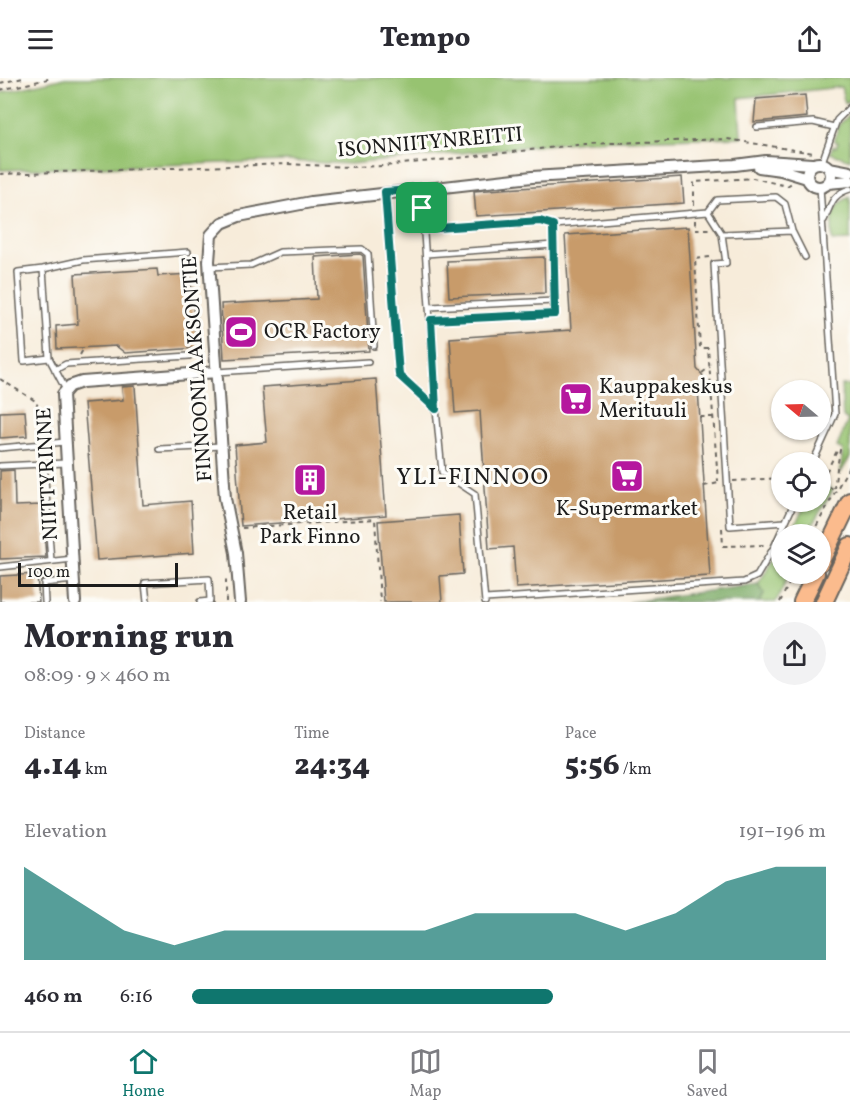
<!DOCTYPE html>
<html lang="en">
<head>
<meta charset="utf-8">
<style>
  body { margin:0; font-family:Vollkorn,serif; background:#f2f2f3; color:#2b2b33; height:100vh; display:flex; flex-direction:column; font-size:22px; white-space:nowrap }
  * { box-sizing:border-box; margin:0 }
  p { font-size:20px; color:#7c7c81 }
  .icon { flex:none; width:33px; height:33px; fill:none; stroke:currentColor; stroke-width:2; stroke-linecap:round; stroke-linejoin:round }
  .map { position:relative; height:524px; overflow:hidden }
  .drawer { display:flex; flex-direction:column; background:#fff; flex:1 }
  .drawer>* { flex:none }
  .needle { width:39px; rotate:289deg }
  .tools { position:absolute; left:771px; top:302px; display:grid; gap:12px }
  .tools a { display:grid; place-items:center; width:60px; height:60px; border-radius:50%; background:#fff; box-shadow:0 2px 4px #0004; font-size:30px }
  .scale { position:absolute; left:18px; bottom:15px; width:160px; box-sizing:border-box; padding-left:6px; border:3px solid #1c1c1c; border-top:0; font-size:16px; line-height:21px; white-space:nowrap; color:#1c1c1c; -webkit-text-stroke:4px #fdfcf7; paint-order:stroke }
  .pin { position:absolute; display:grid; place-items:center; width:51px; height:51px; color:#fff; margin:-26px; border-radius:12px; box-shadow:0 3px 9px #0006 }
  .round { display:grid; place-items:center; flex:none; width:63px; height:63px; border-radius:32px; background:#f2f2f3 }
  .headline { display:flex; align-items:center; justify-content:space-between; height:102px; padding:0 24px }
  h1 { font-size:33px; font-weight:800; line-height:45px }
  .figures { display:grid; grid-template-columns:repeat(3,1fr); gap:9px; height:102px; padding:6px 24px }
  .figures div { display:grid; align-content:center }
  .figures b { font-size:30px; font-weight:800 }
  .figures small { font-size:16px; font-weight:400 }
  .figures p { font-size:16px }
  .chart { height:168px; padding:12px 24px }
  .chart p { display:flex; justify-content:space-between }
  .chart svg { width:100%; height:108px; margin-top:6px; fill:#0f766e; opacity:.7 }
  ul { padding:0 24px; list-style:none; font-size:20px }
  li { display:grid; grid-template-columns:96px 72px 1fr; align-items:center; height:45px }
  li i { height:15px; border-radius:8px; background:#0f766e }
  header { display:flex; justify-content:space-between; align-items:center; height:78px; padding:0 24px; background:#fff; font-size:27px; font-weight:800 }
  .menu { display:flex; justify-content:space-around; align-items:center; height:84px; border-top:2px solid #e1e1e2; background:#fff; font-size:16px; color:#7c7c81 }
  .menu a { display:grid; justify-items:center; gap:3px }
  .menu .current { color:#0f766e }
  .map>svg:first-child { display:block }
</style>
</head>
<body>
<header><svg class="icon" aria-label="menu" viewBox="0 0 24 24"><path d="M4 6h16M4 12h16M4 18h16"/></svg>Tempo<svg class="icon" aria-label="share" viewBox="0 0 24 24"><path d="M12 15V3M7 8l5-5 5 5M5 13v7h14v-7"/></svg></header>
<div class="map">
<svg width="850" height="524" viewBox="0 0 850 524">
  <rect width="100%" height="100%" fill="#fdfcf7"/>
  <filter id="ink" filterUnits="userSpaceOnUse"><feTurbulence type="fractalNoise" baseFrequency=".0167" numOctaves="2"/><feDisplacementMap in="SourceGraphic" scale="12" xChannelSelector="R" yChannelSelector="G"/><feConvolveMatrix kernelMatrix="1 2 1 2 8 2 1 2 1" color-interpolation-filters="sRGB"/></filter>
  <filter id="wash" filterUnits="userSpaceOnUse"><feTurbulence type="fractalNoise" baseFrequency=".008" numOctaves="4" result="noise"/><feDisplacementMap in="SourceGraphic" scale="24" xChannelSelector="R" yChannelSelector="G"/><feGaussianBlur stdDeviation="1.35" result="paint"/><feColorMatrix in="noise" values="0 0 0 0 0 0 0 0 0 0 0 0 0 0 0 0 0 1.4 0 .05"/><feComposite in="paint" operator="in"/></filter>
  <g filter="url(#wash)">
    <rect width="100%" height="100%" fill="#f7ecda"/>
    <!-- green -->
    <path fill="#97c371" stroke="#5a7046" stroke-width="1.5" d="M65,0H850V23L845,26L841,9L739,20L741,59L584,63L350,86L287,83L0,92V15Z
      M850,36V82L830,75L833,68L836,69L838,64L834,63L839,47Z
      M850,119V162L832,163C832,145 830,127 850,119Z
      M841,307H850V379L840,396L843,372L837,369L848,342L843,339Z
      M823,407L833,412L807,456H791L807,423H820Z
      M781,475L782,495H790L776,524H760L764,515L758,506L777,476Z"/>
    <!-- forest -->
    <path fill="#79a963" stroke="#4a6240" stroke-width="1.5" d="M758,506L764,515L760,524H629Z"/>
    <g id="blocks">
      <!-- building -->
      <path fill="#c89b6a" d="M805,17L807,39L754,44L756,21Z
        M682,99L684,125L476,138L474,113Z
        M688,149L697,291L705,300L698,311L710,498L516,510L513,469L489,471L480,333L455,335L450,260L571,252L565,157Z
        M360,176L363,178L369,273L224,281L221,226L317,221L315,179Z
        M544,179L545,215L449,219L447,183Z
        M157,191L158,198L190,196L197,270L125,275L116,268L57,271L56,248L78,246L75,196Z
        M376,301L386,437L241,448L235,367L267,364L262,309Z
        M135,308L143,427L191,423L194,475L97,482L84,325L123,322L122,309Z
        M25,333L27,358L0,360V334Z
        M14,392L15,428L42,427L46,479L0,481V393Z
        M459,437L463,496L440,498L442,524H384L378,443Z
        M37,496L39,524H0V498Z"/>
    </g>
  </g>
  <g filter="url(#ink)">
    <use href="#blocks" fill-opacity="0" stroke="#69655e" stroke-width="1.5"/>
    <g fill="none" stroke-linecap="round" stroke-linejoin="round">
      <defs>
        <path id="lane" d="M757,49L813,44L834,49
          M822,84L837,42L850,29
          M421,112L436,330
          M385,116L399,297L436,331L442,394L475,416L485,524
          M708,134L722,156L726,185L714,186L730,448L785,444
          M824,142C831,127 832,116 850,111
          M424,151L540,143L553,147L708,134L717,122L776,119L785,126L792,153L805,179
          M722,156L792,153
          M426,176L554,167
          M209,189L251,187L280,174L362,171L368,176L374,268
          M43,191L18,194L24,283L49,280
          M430,229L554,223
          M431,242L554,235L553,147
          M55,292L66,286L189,278
          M217,294L368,284
          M66,312L49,280L43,191L83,182L188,174
          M0,370L65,364
          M159,371L222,368
          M813,384L835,336L820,109
          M44,387L51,483
          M0,388L66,385
          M0,489L73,481
          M485,521L744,504L757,498L774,469L795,423
          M45,524L44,505L74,502
          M147,524L145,505L209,501L210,523L200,524"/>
        <path id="street" d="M807 97a12 12 0 1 1 24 0a12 12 0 1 1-24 0Z
          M759,89L781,92L807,100
          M829,90L850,94
          M828,105L850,103
          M75,524L63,316L70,308L82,304L217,294
          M240,524L236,475L225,420L209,183L211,157L222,145L239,138L311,124L532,99L735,87L766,83L812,86"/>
        <path id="primary" d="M820,485L850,423
          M802,524L816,495
          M824,524L850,468"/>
      </defs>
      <!-- lane casing -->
      <use href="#lane" stroke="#69655e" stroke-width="8"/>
      <!-- street casing -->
      <use href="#street" stroke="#69655e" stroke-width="14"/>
      <!-- primary casing -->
      <use href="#primary" stroke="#69655e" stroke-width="20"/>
      <!-- path -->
      <path stroke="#69655e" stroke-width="2" stroke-dasharray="4.5 4.5" stroke-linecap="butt" d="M0,5L23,0
        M0,12L52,0
        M0,96L287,86L349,89L385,88L585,66L727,61L813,75
        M694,127V104L753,100L787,108L792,105
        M695,142V151H710
        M710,179L695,181L700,270H708L718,403
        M190,182L195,235L197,236L199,271L194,272
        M80,277L84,270
        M702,295L710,289
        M0,301L37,324L38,350L42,353L55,352
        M703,306L711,308
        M700,339H714
        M820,400L825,396L838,371L840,372L834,410
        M733,403L782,400
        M820,405L834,411
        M704,408L719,405
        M242,450L375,441L380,524
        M722,450L723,468L768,467
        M812,456L850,387
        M226,524V501
        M780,524L794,495"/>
      <!-- lane -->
      <use href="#lane" stroke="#fff" stroke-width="5"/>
      <!-- street -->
      <use href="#street" stroke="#fff" stroke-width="10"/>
      <!-- primary -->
      <use href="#primary" stroke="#fbbb8d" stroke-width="16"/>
    </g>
  </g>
  <g fill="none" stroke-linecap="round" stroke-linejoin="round" filter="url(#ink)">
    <defs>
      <path id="route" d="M421,111L424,151L540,143L553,147L555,236L431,242L436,331L399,297L385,114Z"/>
    </defs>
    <!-- route casing -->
    <use href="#route" stroke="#fff" stroke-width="12"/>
    <!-- route -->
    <use href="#route" stroke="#0f766e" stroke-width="8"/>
  </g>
  <!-- icons -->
  <defs>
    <symbol id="stadium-square" viewBox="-11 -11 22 22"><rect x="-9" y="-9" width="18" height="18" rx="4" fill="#b5179e" stroke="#fdfcf7"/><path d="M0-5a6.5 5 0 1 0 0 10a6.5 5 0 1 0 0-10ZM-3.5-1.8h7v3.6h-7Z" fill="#fff"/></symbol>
    <symbol id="supermarket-square" viewBox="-11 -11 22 22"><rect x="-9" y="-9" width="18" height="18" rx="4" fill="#b5179e" stroke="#fdfcf7"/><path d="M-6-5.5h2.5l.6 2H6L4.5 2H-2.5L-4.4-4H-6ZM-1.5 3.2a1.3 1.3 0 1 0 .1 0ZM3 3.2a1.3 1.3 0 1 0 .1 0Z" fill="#fff"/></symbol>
    <symbol id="building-square" viewBox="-11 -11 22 22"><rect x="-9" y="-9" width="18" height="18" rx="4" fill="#b5179e" stroke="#fdfcf7"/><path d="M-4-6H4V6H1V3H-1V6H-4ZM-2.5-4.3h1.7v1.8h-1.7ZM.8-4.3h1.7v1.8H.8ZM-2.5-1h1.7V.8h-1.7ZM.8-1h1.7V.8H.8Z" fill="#fff"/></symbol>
  </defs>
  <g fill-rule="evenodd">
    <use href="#stadium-square" x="222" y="235" width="38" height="38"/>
    <use href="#supermarket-square" x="557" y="302" width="38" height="38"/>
    <use href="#supermarket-square" x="608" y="379" width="38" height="38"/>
    <use href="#building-square" x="291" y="383" width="38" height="38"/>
  </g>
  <g text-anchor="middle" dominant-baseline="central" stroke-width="6" stroke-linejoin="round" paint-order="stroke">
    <!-- street labels -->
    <g font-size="21" fill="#1c1c1c" stroke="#fdfcf7">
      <text transform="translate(430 65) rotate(-5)">ISONNIITYNREITTI</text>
      <text transform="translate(198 291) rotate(-94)">FINNOONLAAKSONTIE</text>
      <text transform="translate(48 396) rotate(-93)">NIITTYRINNE</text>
    </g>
    <!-- poi labels -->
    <g font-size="21" fill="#1c1c1c" stroke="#fdfcf7" text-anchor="start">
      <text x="264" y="254">OCR Factory</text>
      <text x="599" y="309">Kauppakeskus<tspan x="599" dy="24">Merituuli</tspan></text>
      <text x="627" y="431" text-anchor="middle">K-Supermarket</text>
      <text x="310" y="435" text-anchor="middle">Retail<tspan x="310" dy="24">Park Finno</tspan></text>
    </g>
    <!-- quarter labels -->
    <g font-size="24" letter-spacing="1.5" fill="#1c1c1c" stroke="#fdfcf7">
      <text x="473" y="400">YLI-FINNOO</text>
    </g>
  </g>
</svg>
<div class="tools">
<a><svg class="needle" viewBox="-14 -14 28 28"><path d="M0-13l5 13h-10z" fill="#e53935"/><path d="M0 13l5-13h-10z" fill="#7c7c81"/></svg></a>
<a><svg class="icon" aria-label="locate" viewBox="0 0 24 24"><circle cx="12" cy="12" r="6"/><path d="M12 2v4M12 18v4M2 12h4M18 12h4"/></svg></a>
<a><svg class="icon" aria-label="layers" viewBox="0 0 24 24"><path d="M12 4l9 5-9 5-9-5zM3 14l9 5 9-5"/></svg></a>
</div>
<div class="scale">100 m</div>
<div class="pin" style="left:422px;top:130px;background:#1e9e55"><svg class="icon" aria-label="arrive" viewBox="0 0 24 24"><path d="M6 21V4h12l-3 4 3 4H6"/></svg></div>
</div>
<section class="drawer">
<div class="headline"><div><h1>Morning run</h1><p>08:09 · 9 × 460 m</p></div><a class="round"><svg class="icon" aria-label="share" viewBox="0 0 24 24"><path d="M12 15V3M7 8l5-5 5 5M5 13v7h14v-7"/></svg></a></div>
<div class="figures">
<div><p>Distance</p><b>4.14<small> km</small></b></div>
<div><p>Time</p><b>24:34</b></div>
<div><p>Pace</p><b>5:56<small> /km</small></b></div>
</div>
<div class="chart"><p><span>Elevation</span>191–196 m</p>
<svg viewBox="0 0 160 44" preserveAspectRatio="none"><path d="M0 44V6L10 19L20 32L30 38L40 32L50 32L60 32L70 32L80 32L90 25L100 25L110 25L120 32L130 25L140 12L150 6L160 6V44z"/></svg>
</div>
<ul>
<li><b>460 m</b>6:16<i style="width:57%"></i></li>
</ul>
</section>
<nav class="menu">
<a class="current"><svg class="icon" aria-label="home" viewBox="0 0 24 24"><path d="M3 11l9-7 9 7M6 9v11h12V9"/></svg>Home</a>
<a><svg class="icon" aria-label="map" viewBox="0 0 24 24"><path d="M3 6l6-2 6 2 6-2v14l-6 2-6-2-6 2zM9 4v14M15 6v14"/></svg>Map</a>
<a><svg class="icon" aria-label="saved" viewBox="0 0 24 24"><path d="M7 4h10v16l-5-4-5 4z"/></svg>Saved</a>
</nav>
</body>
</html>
